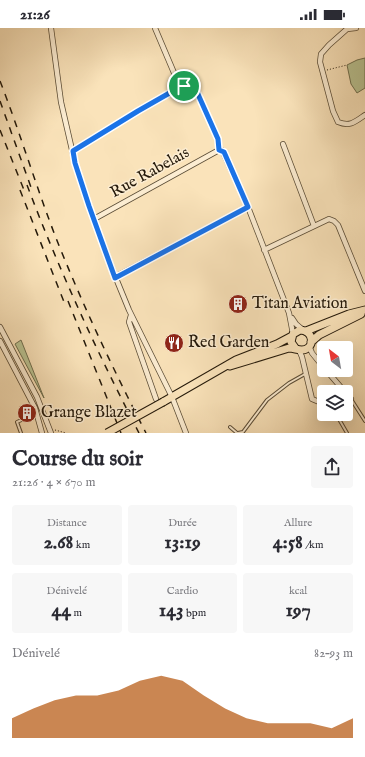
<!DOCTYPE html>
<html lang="fr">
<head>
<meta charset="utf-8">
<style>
  body { margin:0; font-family:"IM FELL English",serif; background:#f7f7f7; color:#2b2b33; height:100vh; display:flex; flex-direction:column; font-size:15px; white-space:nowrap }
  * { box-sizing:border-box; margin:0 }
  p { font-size:13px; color:#7c7c81 }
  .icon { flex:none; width:22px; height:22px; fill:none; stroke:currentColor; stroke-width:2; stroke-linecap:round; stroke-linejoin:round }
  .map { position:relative; height:405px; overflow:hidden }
  .details { display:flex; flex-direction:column; background:#fff; flex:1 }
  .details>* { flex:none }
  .needle { width:26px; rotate:329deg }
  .controls { position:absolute; left:317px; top:313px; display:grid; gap:8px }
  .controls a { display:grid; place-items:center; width:36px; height:36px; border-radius:4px; background:#fff; box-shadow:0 4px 16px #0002; font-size:20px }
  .pin { position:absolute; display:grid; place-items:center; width:34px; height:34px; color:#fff; margin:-17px; border:2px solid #fff; border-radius:50%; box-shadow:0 1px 4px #0007 }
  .round { display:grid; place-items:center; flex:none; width:42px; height:42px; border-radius:4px; background:#f7f7f7 }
  .headline { display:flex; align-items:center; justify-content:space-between; height:68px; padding:0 12px }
  h1 { font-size:22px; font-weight:700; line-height:30px }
  .stats { display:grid; grid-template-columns:repeat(3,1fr); gap:6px; height:68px; padding:4px 12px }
  .stats div { display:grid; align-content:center; border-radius:4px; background:#f7f7f7; text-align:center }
  .stats b { font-size:20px; font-weight:700 }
  .stats small { font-size:11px; font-weight:400 }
  .stats p { font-size:11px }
  .chart { height:112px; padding:8px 12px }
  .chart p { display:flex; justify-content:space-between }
  .chart svg { width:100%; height:72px; margin-top:4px; fill:#b45309; opacity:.7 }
  .status { display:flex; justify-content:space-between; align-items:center; height:28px; padding:0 20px; background:#fff; direction:ltr }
  .status svg { height:11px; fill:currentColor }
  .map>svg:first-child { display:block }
</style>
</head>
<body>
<div class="status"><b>21:26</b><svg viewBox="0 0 49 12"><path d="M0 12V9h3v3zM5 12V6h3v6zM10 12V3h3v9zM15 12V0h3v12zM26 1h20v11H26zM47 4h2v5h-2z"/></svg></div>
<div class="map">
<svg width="365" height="405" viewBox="0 0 365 405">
  <rect width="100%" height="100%" fill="#fae3ba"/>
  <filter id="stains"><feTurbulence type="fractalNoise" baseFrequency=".005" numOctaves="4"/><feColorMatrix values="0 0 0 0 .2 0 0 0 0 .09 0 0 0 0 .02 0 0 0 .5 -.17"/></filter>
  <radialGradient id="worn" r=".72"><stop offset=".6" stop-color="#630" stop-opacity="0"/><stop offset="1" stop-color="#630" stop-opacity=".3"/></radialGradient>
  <!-- green -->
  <path fill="#bac493" stroke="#6f6e4e" d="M365,30V60L357,65L351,56L347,37L357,32Z
    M21,312L44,370L15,316Z"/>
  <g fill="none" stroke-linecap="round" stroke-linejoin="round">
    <defs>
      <path id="service" d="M351,371L365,393
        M336,386L347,405
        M230,399L237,405
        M21,405L17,394L35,386
        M238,405L243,404L267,372L289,355L305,346"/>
      <path id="minor" d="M51,0L61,74L75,135L89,178L113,243L129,282L172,369L186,405
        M155,0L180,59
        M356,0L347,1L329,17L321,26L320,34L333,83L338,94C350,99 355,94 365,87
        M283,116L314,198
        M219,122H222L223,124L248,179L289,285L293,306
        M73,123L138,83L180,59L185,58L194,60L197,64L218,111L219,122
        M94,191L219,122
        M264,222L329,191L334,193L338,197L365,263
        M115,249L248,179
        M131,287L129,294L156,371
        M292,290L296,296L303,302
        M0,299L37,369L51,405
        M0,313L35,380L42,405
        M309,318L312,325L324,340
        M299,322L302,329L312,371L324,376
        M326,342L345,364
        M346,365L351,371L346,373"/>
      <path id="primary" d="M306,303L349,286L365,282
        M311,314L319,307L361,286
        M230,338L289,320C293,320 298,322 302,322C315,321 315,303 300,302L293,306L291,314L296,321
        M163,374L236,332L277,316L292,308"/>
    </defs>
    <!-- service casing -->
    <use href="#service" stroke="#5a4c36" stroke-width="4"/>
    <!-- minor casing -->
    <use href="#minor" stroke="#5a4c36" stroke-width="6"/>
    <!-- primary casing -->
    <use href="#primary" stroke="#24190a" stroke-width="9"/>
    <!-- path -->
    <path stroke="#24190a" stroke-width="1" stroke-dasharray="1 2" stroke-linecap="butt" d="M327,42L347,37
      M55,402L66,405"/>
    <!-- service -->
    <use href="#service" stroke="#fcedd2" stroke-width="2"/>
    <!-- minor -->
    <use href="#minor" stroke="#fcedd2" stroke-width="4.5"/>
    <!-- primary -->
    <use href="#primary" stroke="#fae3ba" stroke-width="7"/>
    <!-- rail -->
    <path stroke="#24190a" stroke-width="1.5" stroke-dasharray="7 7" stroke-linecap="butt" d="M0,53C21,107 37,162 58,215C84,280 114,343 146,405
      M0,73L32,162
      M0,102L26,167
      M27,157C59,242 97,324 139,405
      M20,162L66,279
      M68,273L121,405"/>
    <defs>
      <path id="primary-bridge" d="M107,405L163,374"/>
    </defs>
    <!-- primary-bridge casing -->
    <use href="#primary-bridge" stroke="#24190a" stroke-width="9" stroke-linecap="butt"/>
    <!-- primary-bridge -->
    <use href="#primary-bridge" stroke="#fae3ba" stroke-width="7"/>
  </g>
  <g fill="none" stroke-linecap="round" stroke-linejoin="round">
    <defs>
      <path id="route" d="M184,58L194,60L197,64L218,111L219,122L224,124L248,179L115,250L89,178L75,135L73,123L138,83L180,59Z"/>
    </defs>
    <!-- route casing -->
    <use href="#route" stroke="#fff" stroke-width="8"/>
    <!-- route -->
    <use href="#route" stroke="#1a73e8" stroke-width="5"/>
  </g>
  <!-- icons -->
  <defs>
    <symbol id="building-disc" viewBox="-11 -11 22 22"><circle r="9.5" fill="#8f2418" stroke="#fcedd2"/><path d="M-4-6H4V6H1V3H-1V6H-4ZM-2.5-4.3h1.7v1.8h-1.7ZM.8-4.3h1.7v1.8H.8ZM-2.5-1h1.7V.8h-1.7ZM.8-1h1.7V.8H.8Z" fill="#fff"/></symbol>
    <symbol id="restaurant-disc" viewBox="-11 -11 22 22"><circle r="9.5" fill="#8f2418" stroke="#fcedd2"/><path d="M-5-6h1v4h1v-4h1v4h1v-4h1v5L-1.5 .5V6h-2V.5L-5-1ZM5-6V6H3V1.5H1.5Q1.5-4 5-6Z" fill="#fff"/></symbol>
  </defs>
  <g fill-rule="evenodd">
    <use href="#building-disc" x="227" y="265" width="22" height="22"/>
    <use href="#restaurant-disc" x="163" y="304" width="22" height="22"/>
    <use href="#building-disc" x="16" y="374" width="22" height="22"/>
  </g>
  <g text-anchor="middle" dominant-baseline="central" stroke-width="3" stroke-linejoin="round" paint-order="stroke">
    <!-- street labels -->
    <g font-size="16" fill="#24190a" stroke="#fcedd2">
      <text transform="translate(150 145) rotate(-29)">Rue Rabelais</text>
    </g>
    <!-- poi labels -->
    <g font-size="16" fill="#24190a" stroke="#fcedd2" text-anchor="start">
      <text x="252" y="276">Titan Aviation</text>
      <text x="188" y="315">Red Garden</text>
      <text x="41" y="385">Grange Blazet</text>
    </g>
  </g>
  <rect width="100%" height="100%" filter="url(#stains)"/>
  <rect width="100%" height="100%" fill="url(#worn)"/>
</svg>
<div class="controls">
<a><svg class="needle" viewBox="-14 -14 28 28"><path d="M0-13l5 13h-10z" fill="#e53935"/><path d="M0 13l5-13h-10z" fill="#7c7c81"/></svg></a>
<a><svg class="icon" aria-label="layers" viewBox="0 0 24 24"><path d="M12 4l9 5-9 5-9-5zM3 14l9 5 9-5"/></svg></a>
</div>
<div class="pin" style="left:184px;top:58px;background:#1e9e55"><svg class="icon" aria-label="arrive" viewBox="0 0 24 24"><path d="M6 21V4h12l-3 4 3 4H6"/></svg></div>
</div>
<section class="details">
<div class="headline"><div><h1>Course du soir</h1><p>21:26 · 4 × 670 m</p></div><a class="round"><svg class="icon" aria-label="share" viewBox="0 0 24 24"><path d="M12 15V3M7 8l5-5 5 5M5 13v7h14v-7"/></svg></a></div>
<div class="stats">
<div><p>Distance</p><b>2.68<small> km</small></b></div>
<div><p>Durée</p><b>13:19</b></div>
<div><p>Allure</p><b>4:58<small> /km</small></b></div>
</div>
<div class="stats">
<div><p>Dénivelé</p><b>44<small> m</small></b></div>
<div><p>Cardio</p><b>143<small> bpm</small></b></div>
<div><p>kcal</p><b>197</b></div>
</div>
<div class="chart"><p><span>Dénivelé</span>82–93 m</p>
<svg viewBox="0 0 160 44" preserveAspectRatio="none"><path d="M0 44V32L10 26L20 21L30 18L40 18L50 15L60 9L70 6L80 9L90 18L100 26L110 32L120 35L130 35L140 35L150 38L160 32V44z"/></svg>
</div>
</section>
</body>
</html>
